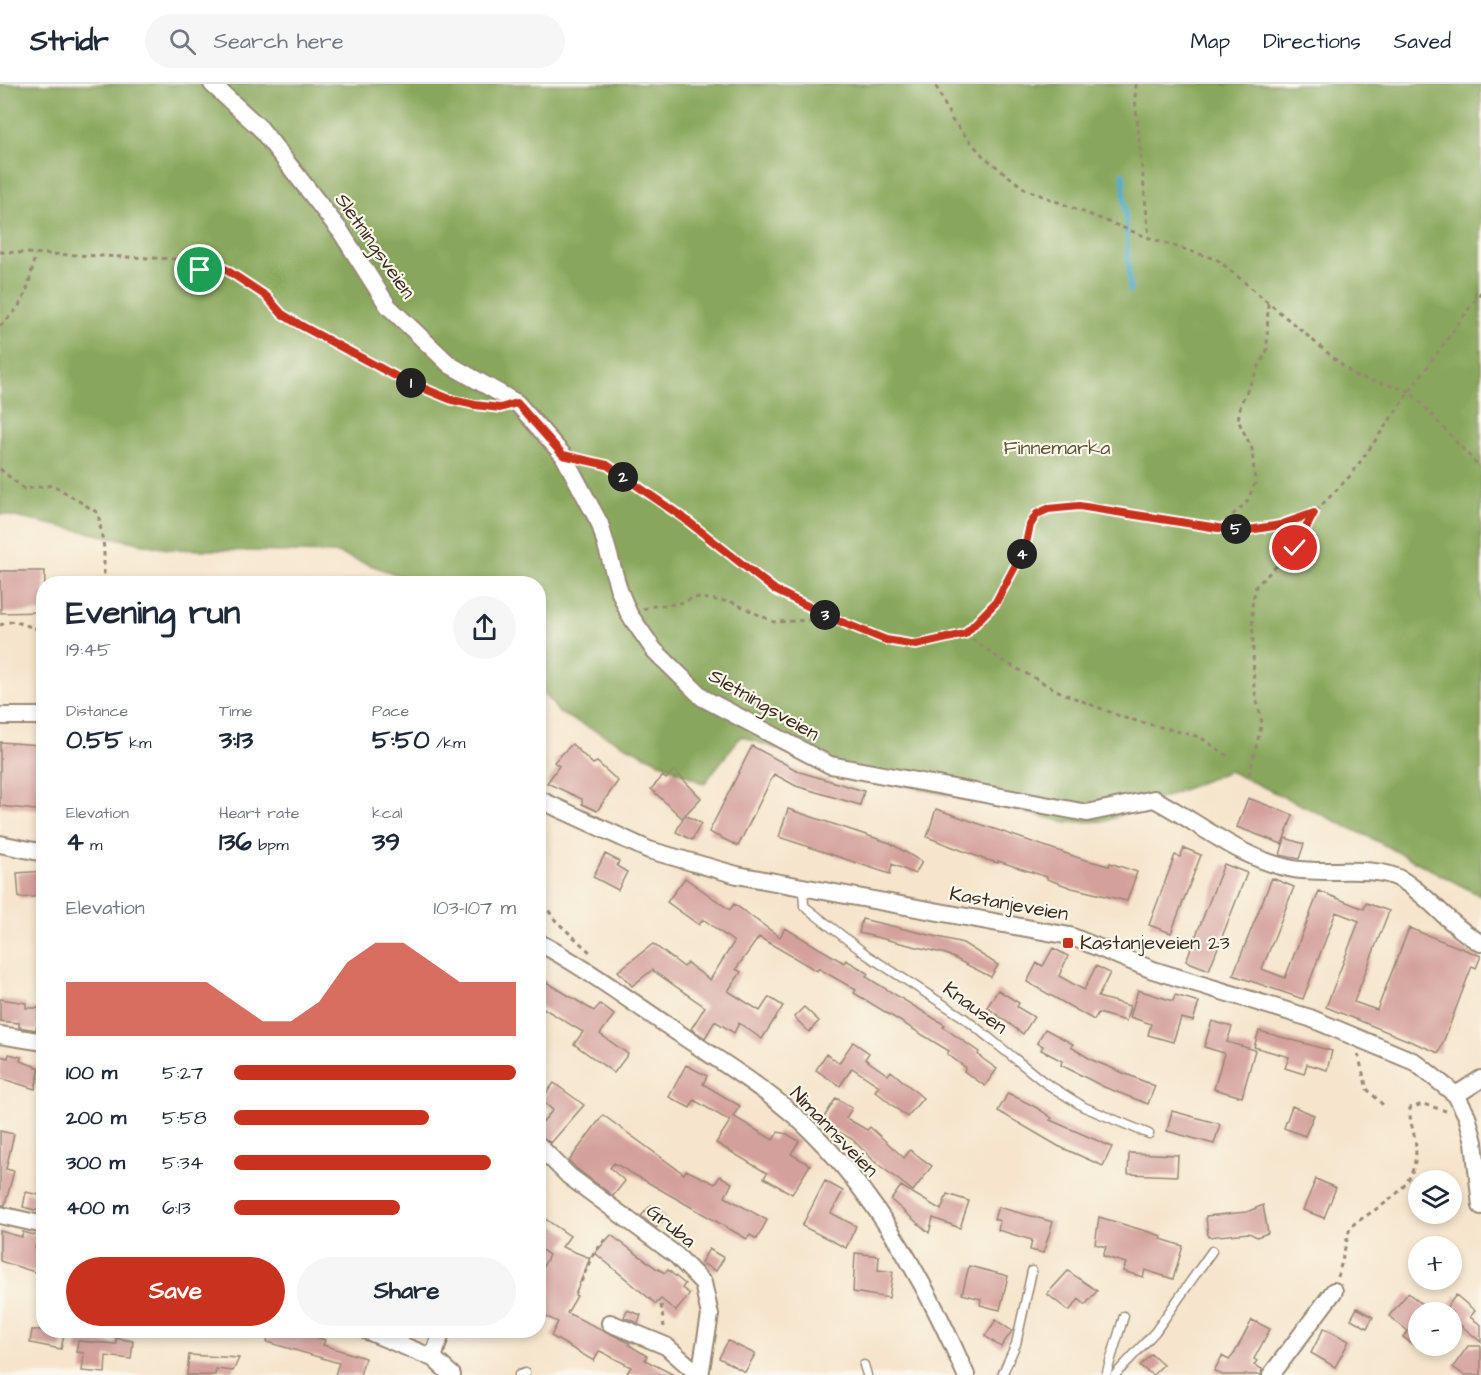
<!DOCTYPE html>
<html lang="en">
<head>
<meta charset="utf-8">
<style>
  body { margin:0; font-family:"Architects Daughter",sans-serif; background:#f6f6f7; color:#1f2937; height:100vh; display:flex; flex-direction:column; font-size:22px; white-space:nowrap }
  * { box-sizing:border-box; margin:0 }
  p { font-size:20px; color:#747a83 }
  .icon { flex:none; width:33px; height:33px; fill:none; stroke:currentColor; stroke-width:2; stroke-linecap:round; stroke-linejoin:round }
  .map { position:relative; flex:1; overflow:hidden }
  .panel { position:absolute; left:36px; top:492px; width:510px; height:762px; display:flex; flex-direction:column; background:#fff; border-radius:24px; box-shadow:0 3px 9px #0003 }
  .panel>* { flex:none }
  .buttons { position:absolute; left:1408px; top:1086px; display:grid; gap:12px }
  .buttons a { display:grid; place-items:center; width:54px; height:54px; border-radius:50%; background:#fff; box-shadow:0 3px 9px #0003; font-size:30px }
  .pin { position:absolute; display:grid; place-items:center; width:51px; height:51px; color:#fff; margin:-26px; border:3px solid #fff; border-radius:50%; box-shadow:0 2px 6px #0007 }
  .km { position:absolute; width:30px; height:30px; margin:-15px; border-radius:50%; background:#222; color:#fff; font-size:16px; line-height:30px; text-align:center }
  .round { display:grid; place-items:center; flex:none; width:63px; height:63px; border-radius:32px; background:#f6f6f7 }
  .head { display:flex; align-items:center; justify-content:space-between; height:102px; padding:0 30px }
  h1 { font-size:33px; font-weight:800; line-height:45px }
  .stats { display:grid; grid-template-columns:repeat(3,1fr); gap:9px; height:102px; padding:6px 30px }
  .stats div { display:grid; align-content:center }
  .stats b { font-size:26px; font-weight:800 }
  .stats small { font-size:16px; font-weight:400 }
  .stats p { font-size:16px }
  .chart { height:168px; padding:12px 30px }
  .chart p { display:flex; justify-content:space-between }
  .chart svg { width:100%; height:108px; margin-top:6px; fill:#c8321e; opacity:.7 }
  .primary-button { display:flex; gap:12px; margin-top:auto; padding:12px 30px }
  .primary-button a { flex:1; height:69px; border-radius:36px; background:#c8321e; color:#fff; font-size:24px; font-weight:800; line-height:69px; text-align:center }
  .primary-button a+a { background:#f6f6f7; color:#1f2937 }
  ul { padding:0 30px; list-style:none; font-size:20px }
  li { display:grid; grid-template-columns:96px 72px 1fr; align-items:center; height:45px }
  li i { height:15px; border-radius:8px; background:#c8321e }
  header { display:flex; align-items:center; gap:36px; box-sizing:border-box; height:84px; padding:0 30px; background:#fff; border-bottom:2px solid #e0e1e3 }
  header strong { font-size:28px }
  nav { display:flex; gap:33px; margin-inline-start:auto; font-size:21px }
  .search { width:420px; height:54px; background:#f6f6f7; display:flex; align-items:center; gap:15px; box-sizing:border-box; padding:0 21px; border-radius:33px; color:#747a83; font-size:22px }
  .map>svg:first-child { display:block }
</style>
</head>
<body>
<header>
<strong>Stridr</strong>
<div class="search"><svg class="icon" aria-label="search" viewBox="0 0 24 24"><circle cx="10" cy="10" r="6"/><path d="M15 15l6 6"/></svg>Search here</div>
<nav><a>Map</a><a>Directions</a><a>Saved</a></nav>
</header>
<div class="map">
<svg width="1481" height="1291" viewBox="0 0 1481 1291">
  <rect width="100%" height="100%" fill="#fbf7ec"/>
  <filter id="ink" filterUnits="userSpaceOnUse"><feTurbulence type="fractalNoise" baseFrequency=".0167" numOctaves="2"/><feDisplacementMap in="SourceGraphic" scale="12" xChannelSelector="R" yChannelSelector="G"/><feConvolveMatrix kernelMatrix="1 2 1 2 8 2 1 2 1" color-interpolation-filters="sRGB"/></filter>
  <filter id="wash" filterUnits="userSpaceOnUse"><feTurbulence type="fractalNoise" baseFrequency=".008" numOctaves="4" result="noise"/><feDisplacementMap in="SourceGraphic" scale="24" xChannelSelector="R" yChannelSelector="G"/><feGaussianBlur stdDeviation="1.35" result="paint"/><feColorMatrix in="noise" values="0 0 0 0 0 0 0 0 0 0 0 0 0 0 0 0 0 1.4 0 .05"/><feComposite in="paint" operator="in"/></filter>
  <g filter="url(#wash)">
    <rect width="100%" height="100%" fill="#f6e5cc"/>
    <!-- forest -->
    <path fill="#88a75b" stroke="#62683c" stroke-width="1.5" d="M0,0H1481V812L1367,752L1229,687L1106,737L1066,738L827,683L741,652L704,700L559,629L539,601L538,500L420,499L337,469L168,465L0,430Z"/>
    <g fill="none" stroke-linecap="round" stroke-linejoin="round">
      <!-- stream -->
      <path stroke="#47a9c6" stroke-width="5" d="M1123,89L1130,207"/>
    </g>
    <g id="blocks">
      <!-- building -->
      <path fill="#d4a09c" d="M0,487H45L44,528L1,529Z
        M0,658L40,661L38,686L44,687V727L0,722Z
        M572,660L593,680L597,678L618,697L597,727L582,720V715L547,699L559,682L554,678Z
        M752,662L800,688L864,707L860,721L796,702L774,690L738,762L709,748Z
        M674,686L701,714L685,731L701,739L692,756L676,748L684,732L682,734L651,705L663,692L666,695Z
        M1248,714L1293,731L1282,760L1237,743Z
        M788,725L890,759L922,778L915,790L892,780L890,790L779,753Z
        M936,725L1082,775L1109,782L1110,779L1137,788L1127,817L1072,804L1047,795V793L998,777V779L984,775L927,753Z
        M1285,754L1304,760L1299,775L1280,771Z
        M1184,764L1201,771L1171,849L1149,841L1175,771L1180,773Z
        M605,770L619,777L617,782L627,788L618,806L593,793Z
        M1224,780L1247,789L1209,886L1186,877Z
        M44,787V812L19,814L17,789Z
        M685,794L730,826L734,820L780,853L785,844L844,879L846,876L868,889L866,892L871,896L945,941L943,943L979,968L978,970L983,975L997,985L985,1002L964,987L966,984L947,970L949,967L854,909L856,906L818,884L817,887L759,853L736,885L741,888L728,907L760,927L769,913L783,922L762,955L739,939L734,949L715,937L705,954L691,945L705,923L652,886L632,902L618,887L653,860L684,883L687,879L710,896L734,858L703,835L699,841L667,818Z
        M1272,794L1294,803L1262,885L1285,894L1319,807L1364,825L1366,819L1389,827L1354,918L1377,926L1409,844L1481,872L1476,884L1472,882L1439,969L1326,923L1359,837L1336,828L1303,915L1233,891Z
        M862,835L963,859L998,881L991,893L946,870L859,849Z
        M1053,864L1068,872L1059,892L1084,906L1096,882L1110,889L1098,913L1130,922L1126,937L1098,929L1094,936L1027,898L1037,879L1043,882Z
        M538,893L594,927L600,920L614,931L600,950L628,970L614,989L574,960L583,948L538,921Z
        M998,906L1019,919L1017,923L1034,933L1023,950L987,923Z
        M1138,906L1173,917L1175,911L1199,918L1193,937L1181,934L1173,958L1148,951L1151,940L1130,933Z
        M0,915L26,919V924H39L36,946L19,943V939L0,937Z
        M804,923L819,937L809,948L794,933Z
        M1212,937L1232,943L1227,958L1255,966L1242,1013L1214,1005L1224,969L1204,963Z
        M1045,945L1073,960L1071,963L1092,976L1155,1002L1148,1020L1104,1003L1061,981L1062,977L1041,966L1043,962L1037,959Z
        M1259,947L1332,967L1327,986L1307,980L1304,990L1285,984L1289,973L1254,963Z
        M853,958L869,969L865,975L888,991L891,987L923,1014L907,1033L875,1007L879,1002L852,984L840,1002L816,986L826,970L839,979Z
        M9,970L21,973L20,977L40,984L35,1005L0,994V972L8,974Z
        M686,981L707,992L703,1000L740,1022L733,1032L773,1056L778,1048L787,1050L799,1057L791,1070L810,1081L792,1110L764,1094L767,1089L716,1059L730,1037L694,1016L690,1024L669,1013Z
        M554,999L584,1021L551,1059L538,1051V1043L553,1026L541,1016Z
        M1008,1009L1037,1024L1052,1034L1050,1036L1112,1063L1103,1082L1058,1062L998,1027Z
        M836,1014L852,1024L846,1034L867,1046L870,1043L904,1074L910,1066L932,1082L913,1107L875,1078L852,1055L830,1043L823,1035Z
        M1292,1022L1314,1031L1305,1052L1284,1044Z
        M1172,1027L1220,1040L1214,1060L1167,1047Z
        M603,1031L684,1090L686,1086L715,1100L720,1092L732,1099L725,1113L767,1136L757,1155L750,1151L747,1155L614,1079L610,1084L625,1097L613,1112L576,1084L569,1077Z
        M0,1047L14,1050L6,1085L14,1087L5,1121H0Z
        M1129,1069L1178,1071L1177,1092L1128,1090Z
        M1316,1095L1336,1104L1324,1134L1303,1126Z
        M825,1097L843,1107L831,1129L856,1142L846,1164L802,1142Z
        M901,1102L941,1126L947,1110L969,1117L960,1144L933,1134L929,1149L891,1116Z
        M26,1108L43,1112L39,1127L23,1123Z
        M651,1121L665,1134L656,1144L641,1132Z
        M1263,1121L1268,1149L1257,1153L1249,1149L1208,1153L1206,1132L1247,1128Z
        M998,1123L1053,1138L1043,1169L1030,1166L1032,1156L998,1146L1000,1137L994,1135Z
        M538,1130L570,1152L562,1163L590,1174L575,1211L577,1212L567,1229L630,1259L629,1261L647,1272L645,1276L674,1291H626L631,1283L602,1268L599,1267L594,1277L551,1252L558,1238L538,1229V1193L549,1171L538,1163Z
        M1099,1133L1162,1152L1161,1155L1183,1162L1173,1195L1145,1186L1143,1193L1123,1187L1126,1179L1103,1172L1106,1163L1095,1160Z
        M0,1147L22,1153L23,1148L38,1152L35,1164L44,1167V1191L0,1177Z
        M611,1151L656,1184L665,1189L668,1186L685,1200L682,1204L690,1210L676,1227L661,1215L656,1220L595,1169Z
        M709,1165L724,1174L716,1187L701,1179Z
        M855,1169L879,1172L878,1186L893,1188L889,1214L853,1208Z
        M969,1182L1008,1192L1000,1226L980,1221L981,1215L962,1210Z
        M1068,1187L1097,1207L1085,1221L1079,1215L1069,1227L1047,1210Z
        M1408,1209L1432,1228H1419V1256L1414,1261L1403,1253L1408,1247L1389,1232Z
        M1456,1211L1475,1227L1470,1233L1481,1241V1258L1452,1234V1228L1444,1227Z
        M1357,1224L1373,1233L1367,1244L1351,1235Z
        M627,1226L641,1231L638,1239L624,1233Z
        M996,1236L1012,1247L1001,1263L985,1252Z
        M1252,1236L1270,1245L1254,1275L1257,1277L1254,1281L1262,1285L1261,1291H1222L1214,1287L1222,1272L1229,1276L1234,1270Z
        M1324,1244L1349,1257L1335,1283L1311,1269Z
        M32,1246H65L61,1265L30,1259Z
        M270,1246H296L325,1256L323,1261L365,1274L360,1291H335L339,1279L267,1258Z
        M116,1254L133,1257L131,1275L106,1272L105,1289L82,1287L84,1269L76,1268L78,1257L116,1260Z
        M728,1257L755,1270L745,1288L719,1274Z
        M1468,1262H1481V1291H1464L1453,1283Z
        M189,1270V1271L239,1274L233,1287L216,1285L215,1291H187Z
        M1151,1270L1163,1281L1153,1291L1140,1282Z"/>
    </g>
  </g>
  <g filter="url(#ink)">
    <use href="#blocks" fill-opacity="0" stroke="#988875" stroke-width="1.5"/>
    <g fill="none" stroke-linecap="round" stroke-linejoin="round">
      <defs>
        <path id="service" d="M803,803L804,822L867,871L963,933L1044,998L1084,1023L1149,1050
          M864,1281L867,1291
          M519,1291L525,1289
          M1002,1291L1016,1260L1032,1187
          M1106,1291L1124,1232
          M1115,1291L1155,1248L1212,1167"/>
        <path id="minor" d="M212,0L260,44L341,148L388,222L450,281L517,319L563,371L600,440L619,506L629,530L654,566L703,614L830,681L1087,729L1154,715C1200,739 1240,775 1293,785C1326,791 1376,780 1402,796C1431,814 1451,843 1481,859
          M0,632H44
          M538,715L649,766L737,791L1070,852L1153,886L1310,934L1415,978L1456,1011L1467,1032L1474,1058L1481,1122
          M0,760L44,769
          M538,858C584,883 625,913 668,942C710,971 756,998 794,1031C870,1099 926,1198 966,1291
          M0,951L44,958
          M1456,1011L1481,995
          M538,1061L569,1092L677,1172L703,1199L710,1231L700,1291
          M0,1131L44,1141
          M610,1239L666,1262L699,1291
          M365,1246L433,1274L452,1291
          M433,1274L442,1246
          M1271,1291L1334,1207"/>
      </defs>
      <!-- service casing -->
      <use href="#service" stroke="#988875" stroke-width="11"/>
      <!-- minor casing -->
      <use href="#minor" stroke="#988875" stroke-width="20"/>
      <!-- path -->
      <path stroke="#988875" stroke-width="3" stroke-dasharray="4.5 4.5" stroke-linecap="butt" d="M1136,0L1135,14L1149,153
        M0,168L176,175L199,186L225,185L266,212L282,230L401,295L452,316L489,323
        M1481,208L1410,307L1481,385
        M0,242C27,219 28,204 35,171
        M583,376L607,381L685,435L775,506L834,535L886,556L916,561L965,550L996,518L1025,463L1030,441L1037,430L1048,425L1079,422L1218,444L1249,446L1280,441L1314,429L1351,391L1410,307L1355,292L1218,176L1149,154L1025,105L983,72L952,36L935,0
        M0,385L24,405L53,401L98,429L104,464V500
        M1219,443L1246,419L1255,400L1252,365L1238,336L1241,319L1267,266L1268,216
        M643,525C662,518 679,524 693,513L732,518L774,538L833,535
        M0,541L13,537L44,547
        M965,550L1003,577L1062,609L1125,634L1200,653L1229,673
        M1249,691L1262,639L1254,604L1252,522L1256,502L1295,464L1313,431
        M538,812L556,837L592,870
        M1358,970L1367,1005L1385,1023
        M1338,1193L1350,1143C1380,1120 1416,1109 1416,1065C1416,1050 1409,1041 1410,1024L1423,1020L1446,1027
        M581,1198L592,1172L608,1152
        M661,1221L664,1243"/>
      <!-- service -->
      <use href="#service" stroke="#fff" stroke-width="8"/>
      <!-- minor -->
      <use href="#minor" stroke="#fff" stroke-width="16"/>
    </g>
  </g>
  <g fill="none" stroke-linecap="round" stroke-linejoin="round" filter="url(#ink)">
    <defs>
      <path id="route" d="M200,186L225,185L266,212L282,230L300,241L401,295L452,316L475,321L500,324L517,319L563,371L607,381L685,435L775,506L834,535L886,556L916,561L965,550L996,518L1025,464L1030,441L1037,430L1048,425L1079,422L1218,444L1249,446L1280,441L1314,429L1295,464"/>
    </defs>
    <!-- route casing -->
    <use href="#route" stroke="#fff" stroke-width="12"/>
    <!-- route -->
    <use href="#route" stroke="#c8321e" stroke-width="8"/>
  </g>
  <!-- markers -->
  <rect fill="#c8321e" stroke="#fbf7ec" stroke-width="2" x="1062" y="853" width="12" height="12" rx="3"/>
  <g text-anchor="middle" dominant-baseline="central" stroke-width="4.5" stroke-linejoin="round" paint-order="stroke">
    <!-- street labels -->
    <g font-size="20" fill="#3b2a1e" stroke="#fbf7ec">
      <text transform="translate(375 162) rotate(55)">Sletningsveien</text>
      <text transform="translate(764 621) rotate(30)">Sletningsveien</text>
      <text transform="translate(1009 820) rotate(10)">Kastanjeveien</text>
      <text transform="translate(975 924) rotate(36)">Knausen</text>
      <text transform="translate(834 1048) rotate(46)">Nimannsveien</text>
      <text transform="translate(671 1142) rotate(39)">Gruba</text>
    </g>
    <!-- park labels -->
    <g font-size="20" fill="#5d5734" stroke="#fbf7ec">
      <text x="1057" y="364">Finnemarka</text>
    </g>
    <!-- poi labels -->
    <g font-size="20" fill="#3b2a1e" stroke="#fbf7ec" text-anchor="start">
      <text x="1080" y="859">Kastanjeveien 23</text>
    </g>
  </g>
</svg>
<div class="buttons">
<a><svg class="icon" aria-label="layers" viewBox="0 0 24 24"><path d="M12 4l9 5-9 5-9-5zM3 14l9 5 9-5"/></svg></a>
<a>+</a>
<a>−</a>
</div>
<div class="pin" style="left:200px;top:186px;background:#1e9e55"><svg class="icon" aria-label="arrive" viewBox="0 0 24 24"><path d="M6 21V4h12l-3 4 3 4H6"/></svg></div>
<div class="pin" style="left:1295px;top:464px;background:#d93025"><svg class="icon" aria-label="check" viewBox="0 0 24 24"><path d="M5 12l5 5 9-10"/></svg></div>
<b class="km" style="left:411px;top:299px">1</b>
<b class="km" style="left:623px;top:393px">2</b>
<b class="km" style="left:825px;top:531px">3</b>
<b class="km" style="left:1022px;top:470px">4</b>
<b class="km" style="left:1236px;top:445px">5</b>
<section class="panel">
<div class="head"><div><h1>Evening run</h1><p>19:45</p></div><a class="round"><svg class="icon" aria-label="share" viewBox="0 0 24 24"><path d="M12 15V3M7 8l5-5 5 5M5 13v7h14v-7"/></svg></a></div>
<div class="stats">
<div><p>Distance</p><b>0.55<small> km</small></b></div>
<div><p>Time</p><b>3:13</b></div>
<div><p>Pace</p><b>5:50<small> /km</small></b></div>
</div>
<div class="stats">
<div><p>Elevation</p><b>4<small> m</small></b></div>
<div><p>Heart rate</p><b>136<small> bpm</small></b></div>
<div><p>kcal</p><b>39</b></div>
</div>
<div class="chart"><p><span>Elevation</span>103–107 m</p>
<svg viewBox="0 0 160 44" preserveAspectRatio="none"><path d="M0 44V22L10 22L20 22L30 22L40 22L50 22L60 30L70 38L80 38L90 30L100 14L110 6L120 6L130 14L140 22L150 22L160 22V44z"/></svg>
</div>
<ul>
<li><b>100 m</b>5:27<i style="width:100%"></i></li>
<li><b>200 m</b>5:58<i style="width:69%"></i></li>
<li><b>300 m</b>5:34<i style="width:91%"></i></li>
<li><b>400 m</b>6:13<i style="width:59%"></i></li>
</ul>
<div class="primary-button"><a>Save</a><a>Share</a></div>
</section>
</div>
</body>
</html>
